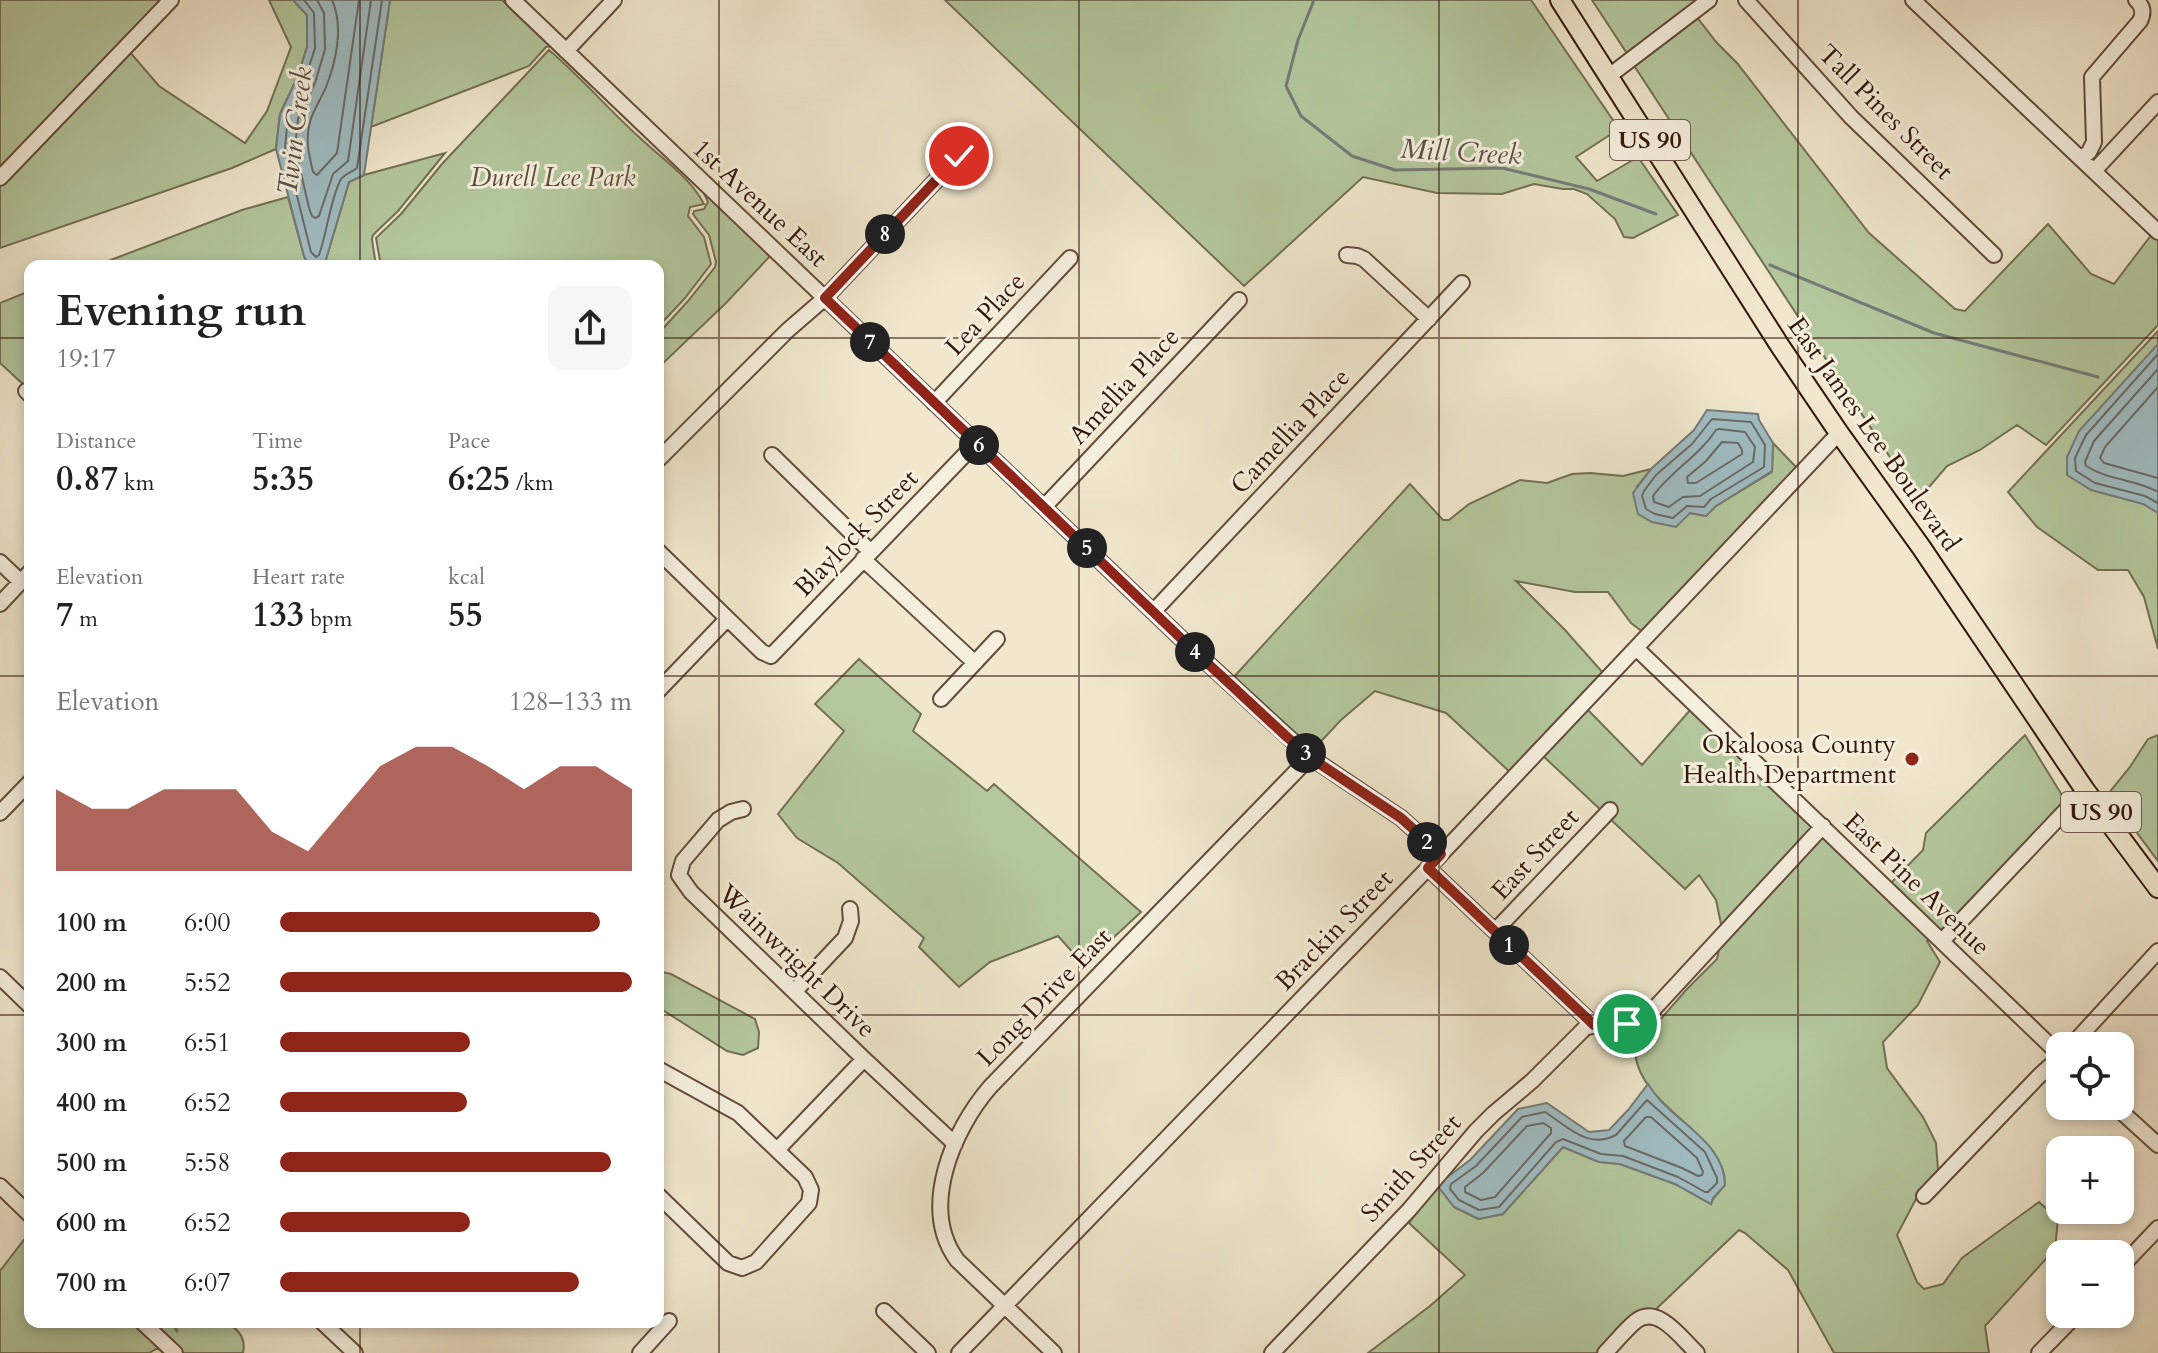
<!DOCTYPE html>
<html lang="en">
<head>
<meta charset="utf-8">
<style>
  body { margin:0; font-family:Cardo,serif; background:#f6f6f6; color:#222; height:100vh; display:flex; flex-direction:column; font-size:30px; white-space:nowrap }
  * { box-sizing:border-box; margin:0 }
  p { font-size:26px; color:#767676 }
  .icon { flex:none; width:44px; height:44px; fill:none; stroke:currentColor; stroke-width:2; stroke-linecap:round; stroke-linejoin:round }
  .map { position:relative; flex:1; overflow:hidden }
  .panel { position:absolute; left:24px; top:260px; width:640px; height:1068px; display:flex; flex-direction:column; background:#fff; border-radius:16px; box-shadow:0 4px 12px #0003 }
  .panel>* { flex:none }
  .tools { position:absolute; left:2046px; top:1032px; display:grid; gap:16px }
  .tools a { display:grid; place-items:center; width:88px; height:88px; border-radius:16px; background:#fff; box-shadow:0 4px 12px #0003; font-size:40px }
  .pin { position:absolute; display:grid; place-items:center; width:68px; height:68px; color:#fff; margin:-34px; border:4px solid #fff; border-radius:50%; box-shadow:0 2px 8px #0007 }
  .km { position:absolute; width:40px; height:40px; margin:-20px; border-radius:50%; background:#222; color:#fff; font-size:22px; line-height:40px; text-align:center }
  .round { display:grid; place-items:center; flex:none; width:84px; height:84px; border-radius:16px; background:#f6f6f6 }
  .headline { display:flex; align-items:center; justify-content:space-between; height:136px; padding:0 32px }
  h1 { font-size:44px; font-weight:800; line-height:60px }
  .figures { display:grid; grid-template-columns:repeat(3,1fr); gap:12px; height:136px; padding:8px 32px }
  .figures div { display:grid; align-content:center }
  .figures b { font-size:34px; font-weight:800 }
  .figures small { font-size:22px; font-weight:400 }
  .figures p { font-size:22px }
  .chart { height:224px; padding:16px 32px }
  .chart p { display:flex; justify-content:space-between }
  .chart svg { width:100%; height:144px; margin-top:8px; fill:#8f2418; opacity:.7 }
  ul { padding:0 32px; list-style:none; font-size:26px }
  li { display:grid; grid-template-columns:128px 96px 1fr; align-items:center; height:60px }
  li i { height:20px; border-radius:10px; background:#8f2418 }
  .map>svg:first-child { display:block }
</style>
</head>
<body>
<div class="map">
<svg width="2158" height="1353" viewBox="0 0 2158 1353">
  <rect width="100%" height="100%" fill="#f0e7cd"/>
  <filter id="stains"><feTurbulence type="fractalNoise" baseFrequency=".0025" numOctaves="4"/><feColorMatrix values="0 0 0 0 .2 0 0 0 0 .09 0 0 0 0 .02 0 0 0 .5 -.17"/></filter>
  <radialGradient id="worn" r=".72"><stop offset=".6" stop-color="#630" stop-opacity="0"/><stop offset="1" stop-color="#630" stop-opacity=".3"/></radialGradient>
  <!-- green -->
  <path fill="#b4c79d" stroke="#747054" stroke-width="2" d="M0,0H164L0,170Z
    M269,0H293L307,15V47L298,76L280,114L276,149L232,168L0,248V185L129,51L159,86L245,143L267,111L291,47Z
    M390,0H502L552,46L546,47L529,66L371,127Z
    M945,0H1531L1619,129L1576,157L1597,181L1638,157L1678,215L1633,238L1624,237L1615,219L1587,194L1574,189H1563L1534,184L1502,194L1437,193L1363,177L1244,286Z
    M1592,0H1701L1628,55Z
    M1696,16L1717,43L1737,63L1869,233L1955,309L1965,311L2048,224L2091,274L2114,284L2152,234L2158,240V325L2046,445L2017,425L1980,450L1947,466L1918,500L1633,64Z
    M549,50C581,77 608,109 639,137C661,158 690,177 704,204L690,207L688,216L704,237L711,264L685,298L658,327V266H381L376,238L401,214L442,164Z
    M445,153L398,211L373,235L372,239L376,266H324L349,182L364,175Z
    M702,189L771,255L726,303L658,368V334L688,301L715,267L716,262L709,235L693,214L694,211L704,209L708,202Z
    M288,197L304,256L309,266H95L242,210Z
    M30,291V387L26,383L24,385L0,363V303Z
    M2158,331V649L2144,597L2128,570H2098L2037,527L2008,492Z
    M1773,443L1798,469L1644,633L1631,623L1608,592H1575L1516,581L1565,630L1604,674L1511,773L1446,713L1375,691L1341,720L1312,751L1232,679L1410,484L1443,520H1449L1469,504L1520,480L1547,483L1572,474L1590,473L1623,476L1651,469L1637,487L1690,513L1706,516L1716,506L1772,472Z
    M859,659L921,714L913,731L987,791L994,784L1141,912L1084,965L1058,936L990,962L959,987L919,947L924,938L838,863L797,838L778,814L844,731L815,704Z
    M1586,708L1642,765L1691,709L1815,827L1722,929L1716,900L1699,875L1685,889L1609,818L1617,809L1610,802L1602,811L1542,755Z
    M2025,735L2065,800L1941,932L1891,883L1923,850L1926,833Z
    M2158,735V861L2108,794L2130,767L2148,739Z
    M1823,834L1931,938L1927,941L1940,962L1918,1005L1883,1042L1887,1068L1923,1117L1936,1143L1938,1170L1917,1197L1897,1235L1917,1282L1924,1289L1943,1284L1962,1258L2039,1202L2058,1219L2055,1249L1985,1326L1989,1353H1834L1788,1270L1745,1233L1739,1230L1654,1311L1633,1317L1598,1353H1368L1430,1306L1465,1275L1409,1223L1437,1185L1454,1207L1478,1219L1503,1214L1563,1147L1599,1162L1620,1164L1675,1184L1711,1204L1713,1199L1725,1185C1725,1132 1643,1111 1635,1054L1652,1029L1687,989L1717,959L1720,945Z
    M658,971L671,974L755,1019L759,1032L758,1048L743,1055L727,1051L658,1007Z
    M30,1232V1322H134L167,1353H163L158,1348L149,1353H0V1271Z
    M151,1322C165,1322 217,1319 226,1323C239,1329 246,1339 243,1353H184Z"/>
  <!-- water -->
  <path fill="#a0bdc3" stroke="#757b79" stroke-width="2" d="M293,0H390L364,175L349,182L324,266H309L304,256L276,149L280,114L298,76L307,47V15Z
    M2158,344V513L2143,504L2091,490L2067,475V457L2079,431Z
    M1707,410L1758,414L1759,420L1773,443L1772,471L1716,506L1706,516L1690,513L1676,527L1652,522L1638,514L1633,493L1651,469L1694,430Z
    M1648,1084C1653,1091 1657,1098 1664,1104C1687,1128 1725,1148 1725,1185L1713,1198L1711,1204L1675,1184L1620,1164L1599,1162L1563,1147L1503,1214L1479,1219L1454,1207L1437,1185L1470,1160L1518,1109L1547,1103L1589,1132L1609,1130L1628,1110Z"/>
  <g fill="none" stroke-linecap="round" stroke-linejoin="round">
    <!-- shore -->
    <path stroke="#6a6a67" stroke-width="2" d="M304,0L314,13L315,48L305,79L288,116L285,148L311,252L316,257L319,255C327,233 330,200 341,179C345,174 352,172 357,168L382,0
      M317,0L324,13L325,49L315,83L298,119L295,147L309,208L312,216L315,218L319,216L333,174L348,161L371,0
      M332,0C344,26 336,62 326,87C321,99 313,110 310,122C305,139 309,155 313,172L317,175L337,153L359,0
      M2158,354L2086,435L2075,458L2076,471L2095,483L2145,496L2158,503
      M2158,369L2094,441L2085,462L2086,466C2110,481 2136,479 2158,492
      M2158,387L2105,447L2100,458L2104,463L2158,478
      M1712,419L1751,422L1765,445L1764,467L1711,499L1704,507L1687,506L1673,518L1655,514L1646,509L1642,496L1644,491L1656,475L1692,444Z
      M1719,429L1745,432L1755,447L1753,462L1700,496L1683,497L1669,507L1654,502L1653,496C1671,471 1699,456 1716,430Z
      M1722,442L1738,443L1742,450V454L1696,483H1688L1687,477L1706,461Z
      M1647,1100L1705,1152L1717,1178V1183L1708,1192H1705L1678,1177L1623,1156L1601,1154L1563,1139L1556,1142L1499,1207L1479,1210L1459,1200L1450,1189L1451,1184L1476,1166L1522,1117L1545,1112C1567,1126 1588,1150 1616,1135Z
      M1646,1117H1651L1697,1158L1703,1172L1702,1175L1698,1176L1682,1168L1625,1146L1624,1141Z
      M1543,1123L1551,1128V1133L1495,1197L1481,1200L1465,1192V1187L1483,1173L1527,1126Z"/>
    <!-- stream -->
    <path stroke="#757b79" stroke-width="3" d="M1314,0L1298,40L1286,86L1301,116L1352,156L1395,170L1502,168L1589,189L1656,214
      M1770,265L1934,333L2098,377
      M172,1322L177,1331"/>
    <defs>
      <path id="minor" d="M513,0L1190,647L1310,757L1401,818L1441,854
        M1746,0L1851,117L1994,255
        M1913,0L2158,232
        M566,51L614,0
        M1609,76L1709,0
        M2081,159L2089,152L2094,142L2092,77L2140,21C2144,13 2143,6 2136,0
        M2094,171L2158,102
        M0,178L171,0
        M1347,255L1357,256L1364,259L1429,319
        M26,391L30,395
        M934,403L1070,258
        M772,455L870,551
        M658,460L788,330L825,298L959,156
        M1044,507L1239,300
        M658,551L762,652L771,656L976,443
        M863,559L975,663
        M0,562L21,582
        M0,604L30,572
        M1153,612L1462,283
        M1636,648L2060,1055
        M658,691L727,619
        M941,699L997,639
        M743,809L731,812L718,820L683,861L679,875L691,892L864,1059L955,1144
        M0,813L30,782
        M1428,868L1594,1025C1617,1025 1634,1026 1653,1010L1823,826
        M1495,931L1610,810
        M1942,941L2085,790
        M0,977L30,1006
        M795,991L845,938L851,921L850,909
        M2071,1046L2158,951
        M658,1069L738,1113L805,1177L811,1190L809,1203L756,1262L742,1268L728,1263L658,1195
        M2115,1106L2158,1145
        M777,1150L864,1059
        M0,1186L30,1215
        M1924,1196L2039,1076L2060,1057
        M2120,1268L2158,1228
        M884,1311L928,1353
        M142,1322L175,1353
        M322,1322L355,1353
        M640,1353L669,1321
        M959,1353L1428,868L1839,433
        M1054,1353L957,1260C919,1208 953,1130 990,1087L1310,757
        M1272,1353L1409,1210L1476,1131L1493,1114L1532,1081L1585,1028L1594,1025
        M1605,1353C1615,1343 1625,1330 1636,1321C1658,1304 1682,1339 1697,1353
        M2039,1353L2077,1314"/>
      <path id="major" d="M1560,0L1780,346L1839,433L1921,547L2085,790L2158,888"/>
    </defs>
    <!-- minor casing -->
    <use href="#minor" stroke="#644c3c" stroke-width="18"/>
    <!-- major casing -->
    <use href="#major" stroke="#35180b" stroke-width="22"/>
    <!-- minor -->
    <use href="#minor" stroke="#f5efde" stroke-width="14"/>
    <!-- major -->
    <use href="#major" stroke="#f0e7cd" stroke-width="18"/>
  </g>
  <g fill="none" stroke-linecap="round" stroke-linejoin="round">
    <defs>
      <path id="route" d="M959,156L825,298L1190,647L1287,737L1314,760L1401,818L1441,854L1428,868L1594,1025L1627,1024"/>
    </defs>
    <!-- route casing -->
    <use href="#route" stroke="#fff" stroke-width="16"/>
    <!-- route -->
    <use href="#route" stroke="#8f2418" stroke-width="10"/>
  </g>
  <!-- grid -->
  <path fill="none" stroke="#35180b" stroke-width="2" stroke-opacity="0.55" d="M360,0V266M719,0V1353M1079,0V1353M1439,0V1353M1798,0V1353M0,338H30M658,338H2158M0,676H30M658,676H2158M0,1015H30M658,1015H2158M360,1322V1353"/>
  <!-- markers -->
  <circle fill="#8f2418" stroke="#f5efde" stroke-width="3" cx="1912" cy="759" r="8"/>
  <g text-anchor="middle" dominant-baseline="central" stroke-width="6" stroke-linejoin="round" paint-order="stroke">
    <!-- shield labels -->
    <g fill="#f5efde" stroke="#6f584a" stroke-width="2">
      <rect x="1610" y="120" width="80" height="40" rx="6"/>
      <rect x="2061" y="792" width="80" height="40" rx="6"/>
    </g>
    <g font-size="24" font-weight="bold" fill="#35180b">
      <text x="1650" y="140">US 90</text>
      <text x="2101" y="812">US 90</text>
    </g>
    <!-- street labels -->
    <g font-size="26" fill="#35180b" stroke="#f5efde">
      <text transform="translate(1886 112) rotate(45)">Tall Pines Street</text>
      <text transform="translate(760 203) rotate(43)">1st Avenue East</text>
      <text transform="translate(985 314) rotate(-47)">Lea Place</text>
      <text transform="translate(1124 386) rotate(-47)">Amellia Place</text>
      <text transform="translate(1290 431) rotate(-47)">Camellia Place</text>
      <text transform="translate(1874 434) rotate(55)">East James Lee Boulevard</text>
      <text transform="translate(856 533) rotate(-46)">Blaylock Street</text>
      <text transform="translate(1535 854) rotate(-47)">East Street</text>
      <text transform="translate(1917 884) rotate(44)">East Pine Avenue</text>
      <text transform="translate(1334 930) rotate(-46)">Brackin Street</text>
      <text transform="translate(797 961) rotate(44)">Wainwright Drive</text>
      <text transform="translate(1044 997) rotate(-46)">Long Drive East</text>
      <text transform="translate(1411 1168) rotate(-48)">Smith Street</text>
    </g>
    <!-- park labels -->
    <g font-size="26" font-style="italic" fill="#5b4d37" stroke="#f5efde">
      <text x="553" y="177">Durell Lee Park</text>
    </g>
    <!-- poi labels -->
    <g font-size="26" fill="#35180b" stroke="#f5efde" text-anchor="end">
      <text x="1896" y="744">Okaloosa County<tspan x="1896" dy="30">Health Department</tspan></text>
    </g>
    <!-- water labels -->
    <g font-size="28" font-style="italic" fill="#5a524b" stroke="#f5efde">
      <text transform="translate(295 131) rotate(-83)">Twin Creek</text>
      <text transform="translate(1461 152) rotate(3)">Mill Creek</text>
    </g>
  </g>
  <rect width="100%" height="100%" filter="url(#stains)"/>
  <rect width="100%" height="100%" fill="url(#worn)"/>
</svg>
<div class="tools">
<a><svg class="icon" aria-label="locate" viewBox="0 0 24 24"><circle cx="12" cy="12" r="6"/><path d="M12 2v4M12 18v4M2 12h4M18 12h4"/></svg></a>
<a>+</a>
<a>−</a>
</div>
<div class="pin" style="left:1627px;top:1024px;background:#1e9e55"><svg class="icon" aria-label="arrive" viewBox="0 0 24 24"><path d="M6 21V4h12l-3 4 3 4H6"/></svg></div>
<div class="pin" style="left:959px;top:156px;background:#d93025"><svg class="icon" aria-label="check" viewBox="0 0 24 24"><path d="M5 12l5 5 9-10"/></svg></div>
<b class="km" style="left:1509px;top:945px">1</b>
<b class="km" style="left:1427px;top:842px">2</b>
<b class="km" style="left:1306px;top:753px">3</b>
<b class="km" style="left:1195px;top:652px">4</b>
<b class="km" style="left:1087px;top:548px">5</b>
<b class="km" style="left:979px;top:445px">6</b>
<b class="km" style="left:870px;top:342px">7</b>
<b class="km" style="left:885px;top:234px">8</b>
<section class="panel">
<div class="headline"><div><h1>Evening run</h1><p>19:17</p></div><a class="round"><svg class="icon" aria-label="share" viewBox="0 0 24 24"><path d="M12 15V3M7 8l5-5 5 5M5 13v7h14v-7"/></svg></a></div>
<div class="figures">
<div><p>Distance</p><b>0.87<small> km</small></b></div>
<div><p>Time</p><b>5:35</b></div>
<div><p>Pace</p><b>6:25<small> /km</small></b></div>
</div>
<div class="figures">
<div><p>Elevation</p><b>7<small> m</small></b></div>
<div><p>Heart rate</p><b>133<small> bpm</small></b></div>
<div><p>kcal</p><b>55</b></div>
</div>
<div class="chart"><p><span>Elevation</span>128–133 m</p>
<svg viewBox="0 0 160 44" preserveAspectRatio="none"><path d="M0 44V19L10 25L20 25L30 19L40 19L50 19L60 32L70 38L80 25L90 12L100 6L110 6L120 12L130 19L140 12L150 12L160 19V44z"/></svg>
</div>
<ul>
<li><b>100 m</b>6:00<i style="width:91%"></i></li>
<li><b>200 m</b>5:52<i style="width:100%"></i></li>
<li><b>300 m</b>6:51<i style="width:54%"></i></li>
<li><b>400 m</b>6:52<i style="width:53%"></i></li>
<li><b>500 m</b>5:58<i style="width:94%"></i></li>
<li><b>600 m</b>6:52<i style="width:54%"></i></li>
<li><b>700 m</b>6:07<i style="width:85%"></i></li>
</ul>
</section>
</div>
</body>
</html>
